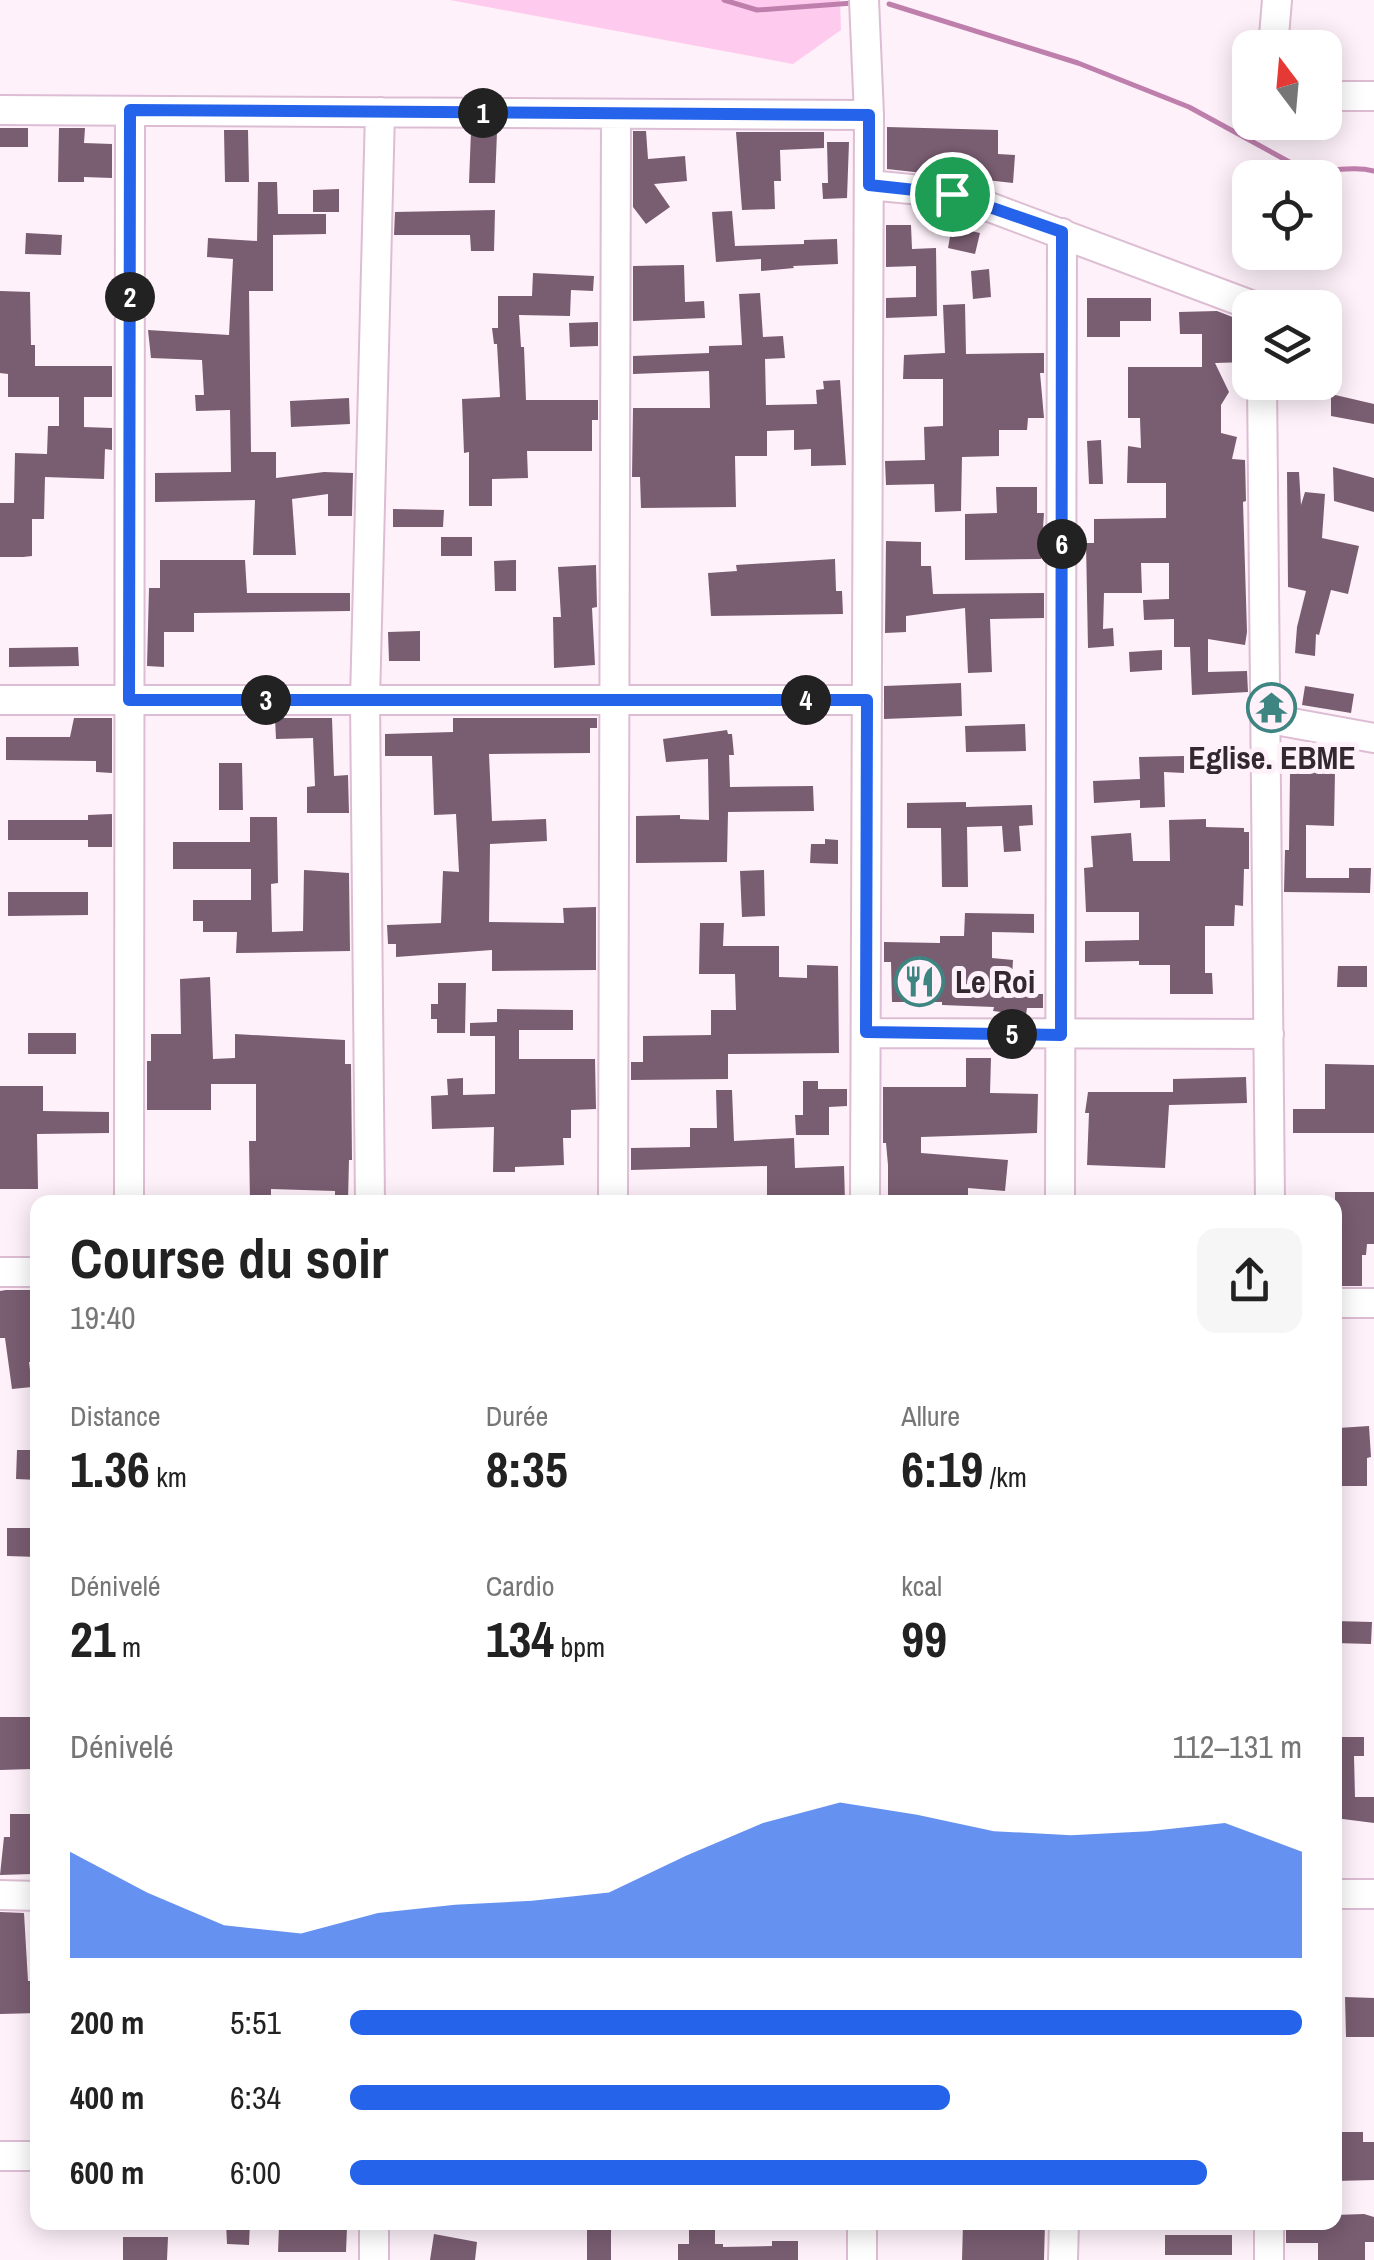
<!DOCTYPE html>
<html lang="fr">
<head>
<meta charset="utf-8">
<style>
  body { margin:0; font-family:"Archivo Narrow",sans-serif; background:#f6f6f6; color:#222; height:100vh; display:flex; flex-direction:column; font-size:38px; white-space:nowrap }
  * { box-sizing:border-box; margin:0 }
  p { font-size:32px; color:#767676 }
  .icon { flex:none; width:55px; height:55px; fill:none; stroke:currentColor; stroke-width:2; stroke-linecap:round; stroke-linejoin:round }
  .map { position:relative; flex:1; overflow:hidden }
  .side { position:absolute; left:30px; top:1195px; width:1312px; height:1035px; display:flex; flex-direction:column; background:#fff; border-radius:20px; box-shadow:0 5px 25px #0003 }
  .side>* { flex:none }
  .needle { width:65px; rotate:344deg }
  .tools { position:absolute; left:1232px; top:30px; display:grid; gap:20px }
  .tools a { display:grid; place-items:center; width:110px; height:110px; border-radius:20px; background:#fff; box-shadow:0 5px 25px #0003; font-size:50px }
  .pin { position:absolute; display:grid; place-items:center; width:85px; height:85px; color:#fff; margin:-42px; border:5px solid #fff; border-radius:50%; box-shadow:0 2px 10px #0007 }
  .km { position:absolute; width:50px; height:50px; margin:-25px; border-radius:50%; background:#222; color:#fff; font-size:28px; line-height:50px; text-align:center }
  .round { display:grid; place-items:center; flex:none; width:105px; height:105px; border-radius:20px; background:#f6f6f6 }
  .overview { display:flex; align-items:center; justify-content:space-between; height:170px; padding:0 40px }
  h1 { font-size:55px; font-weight:700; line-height:75px }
  .stats { display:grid; grid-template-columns:repeat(3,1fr); gap:15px; height:170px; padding:10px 40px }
  .stats div { display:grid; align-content:center }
  .stats b { font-size:50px; font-weight:700 }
  .stats small { font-size:28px; font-weight:400 }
  .stats p { font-size:28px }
  .chart { height:280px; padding:20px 40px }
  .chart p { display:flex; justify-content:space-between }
  .chart svg { width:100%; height:180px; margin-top:10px; fill:#2563eb; opacity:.7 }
  ul { padding:0 40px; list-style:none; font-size:32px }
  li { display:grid; grid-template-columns:160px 120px 1fr; align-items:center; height:75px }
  li i { height:25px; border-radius:12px; background:#2563eb }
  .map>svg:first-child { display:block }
</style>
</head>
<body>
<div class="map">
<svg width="1374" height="2260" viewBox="0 0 1374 2260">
  <rect width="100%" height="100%" fill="#fef1fa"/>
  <!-- green -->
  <path fill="#fecbee" d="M450,0H840L841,30L793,64Z"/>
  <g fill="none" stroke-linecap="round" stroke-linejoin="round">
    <!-- stream -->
    <path stroke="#bf7fad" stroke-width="5" d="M724,0L757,10L853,3
      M889,4L1078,63L1189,107L1304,170C1328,173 1351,165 1374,171"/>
  </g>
  <!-- building -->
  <path fill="#795d71" d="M887,127L998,130V154L1015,155L1013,183L887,169Z
    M0,128H28V147H0Z
    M59,128H85L84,143L112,144V178L84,177V182H58Z
    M224,130H248L249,182H225Z
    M471,131L497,132L495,183H469Z
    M633,131H646L648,159L685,156L687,181L654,184L670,207L646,224L633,207Z
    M736,132H824V148L780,150L781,181H774L775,209L742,210Z
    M827,142H849L847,198L823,199L822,183H828Z
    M258,182H277L278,214H326V234L273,235V291H249L251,452H276V478L324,472L353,473L352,516H328V494L292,499L296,555H253L255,500L155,502V473L231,472L230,410L196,411L195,395H204L202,360L151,358L148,330L229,335L233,259L207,257L208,238L257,241Z
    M339,189V212H313V190Z
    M495,210L494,251H471L470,235H394L395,212Z
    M732,211L735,246L804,244V240L837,239L838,264L793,266L794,268L761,271V259L716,262L712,212Z
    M886,225H911L912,249L936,248L937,316L886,318V298L916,297V266L886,267Z
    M962,229L980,233L975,254L948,248L951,231L961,233Z
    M26,233L62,235L61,255L25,254Z
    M684,265L685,302L704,301L705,318L633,321V266Z
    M989,269L991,297L973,299L971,271Z
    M533,273L594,276L593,291L571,290L570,316L519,315L521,347H524L526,400H598V420H592V451H527L528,478L492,479V506H469V452L464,453L462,399L500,397L497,344H494L492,328H498V296H532Z
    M0,291L30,292L31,345H35V366H112V397H84V427L112,428V450L105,449L104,479L45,477L44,519H32V556L23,557H0V503H14L15,453L47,454L48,426H59V397H8V374L0,373Z
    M760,293L763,337L783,336L785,358L765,359L766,405L817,404L816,390L824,389L823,381L840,380L846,465L811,466V449L794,450V430L767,431V456H735L736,507L641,508L640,477H632L633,408H710L709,371L633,374V356L709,353V346L742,345L739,294Z
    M1087,298H1151V321H1120V337H1087Z
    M965,304L966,354L1044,353V373H1040L1044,418H1028L1027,430H999V456L962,457L961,511L935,512L934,484L886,485L885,461L925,460L924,427L943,426V379H903L904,355L945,353L943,305Z
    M1217,311L1248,323V362L1215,363L1229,392L1221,405V433L1237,437L1232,459L1245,460L1246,501L1243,502L1247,632L1245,645L1208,639V672L1247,671L1248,692L1192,695L1190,647H1174V619L1144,620L1143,600L1169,599V563H1141L1142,593H1104L1103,629L1113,628L1114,646L1088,648L1086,543H1094V519L1166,518V483H1127L1128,446L1141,448L1140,418H1128V367H1202V334H1180L1179,312Z
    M598,322V346L570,347L569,323Z
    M1331,394L1374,404V424L1331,416Z
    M349,398L350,424L291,427L290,401Z
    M1101,440L1103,484H1089L1087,441Z
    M1333,467L1374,478V512L1334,501Z
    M1287,472H1299L1301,505L1305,492L1325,494L1322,538L1359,546L1348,594L1331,590L1319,635L1316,634L1315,656L1295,653L1297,627L1306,591L1288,587Z
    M996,487H1037V513H1044L1041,559L965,560V514L997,513Z
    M393,509L444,510L443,527H393Z
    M441,537H472V556H441Z
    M886,541L921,542V566H931L933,594L1044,593V618L990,619L992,672L968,673L965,608L906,616V632L885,633Z
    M835,559L836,591H842L843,614L711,616L708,573L737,571L736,565Z
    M160,560H245L247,593H350V611L194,613V632H164V667L147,666L149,588H160Z
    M516,560V591H495L494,561Z
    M596,565L597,607L592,608L595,665L554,668L553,617H561L558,567Z
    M420,631V661H389L388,632Z
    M78,647L79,666L9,667V648Z
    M1162,650V670L1130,672L1129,652Z
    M961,683L962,716L884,719V686Z
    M1305,686L1354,694L1351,713L1302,705Z
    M74,718H112V773L96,772V761L6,760V737H70Z
    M275,718H332L334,776L348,775L349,813H307V787L315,786L313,738L276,739Z
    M453,718H597V728H590V753L489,754L492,821L546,819L547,841L490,844L489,922L564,923L563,908L596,907V970L492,971V950L396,957V944H388L387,925L441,923L443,871L459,872L456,814L434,815L432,756H385V734L453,732Z
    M1025,724L1026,751L966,752L965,726Z
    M727,730L728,734H732L734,755H729L730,787L813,786L814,811L728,812L727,862L636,863V816L680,815V819L709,820L708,759L666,762L663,739Z
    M1184,756V773L1164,772L1165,807L1140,808V800L1094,803L1093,781L1140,779L1139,757Z
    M219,763H242L243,810H219Z
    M1335,771L1334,826L1306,825V878H1349V868H1371L1370,893L1284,892L1285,850H1289L1290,773Z
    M966,802V807L1032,805L1033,825L1019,826L1021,851L1004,852L1002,826L967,827L968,887H942L941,828H907V803Z
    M112,814V847H88V840H8V820H88V815Z
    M250,817H277L278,883L271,884L272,932L303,931L304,870L349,873L350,951L236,953L237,932H203V921H193V900H251V869H173V842H250Z
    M1206,819V827L1244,828V832H1249V869H1244L1243,906L1235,905L1234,926H1205V973H1212L1213,994H1170V965H1139V961L1085,962V941L1139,940V912H1086L1084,868L1093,867L1091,836L1131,833L1133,861H1170L1169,820Z
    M825,839L838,840V864L810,863L811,844H825Z
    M764,870L765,916L742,917L740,871Z
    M8,892H88V915L8,916Z
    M965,913L1034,914V933L992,932V958L1013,960L1011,994H1043V1008H1027L1026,1015L993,1011L994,1007L942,1005V1002H892L891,962H884V942L940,943V936H964Z
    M700,923H724L723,946H779V977L807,978V965L838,966L839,1053L728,1054V1079L631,1080V1062H643V1036L711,1035V1010H736L735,974H699Z
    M1338,966H1367V987H1337Z
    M210,977L213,1059L235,1058V1034L345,1040V1064H351L352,1160H349L348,1202H335V1191L271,1189V1202H250L249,1141H256V1084H211V1110H147V1061H151V1034H181L180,979Z
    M438,983H466L465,1033H437V1019H431V1004H438Z
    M497,1009L573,1010V1030H519V1059H595L596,1109L571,1110V1138H563L564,1165L515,1167V1172H493L494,1127L432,1129L431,1096L448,1095L447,1079L463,1078V1095L495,1094V1036H470V1023L497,1022Z
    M28,1033H76V1054H28Z
    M966,1058H991L990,1093L1038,1094L1037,1133L921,1137V1153L1008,1160L1005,1191L968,1188V1200H952V1195H888V1165L886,1143H883V1087H966Z
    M1325,1064L1374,1065V1133H1293V1109H1325Z
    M1246,1077L1247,1103L1169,1105L1165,1168L1087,1165L1089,1113H1085L1088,1092H1173V1079Z
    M803,1081H818V1089H847V1106L829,1107V1135H796L795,1115H803Z
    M0,1086H43V1111L109,1112V1133L37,1134L38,1189H0Z
    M716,1090H732L734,1141L794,1138L795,1168L844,1166L845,1202H767V1166L631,1170V1148L690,1147V1128H717Z
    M1335,1192H1374V1244H1367L1366,1255H1362V1286H1335Z
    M6,1290H38V1362H29L32,1387L12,1389L5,1338H0V1291Z
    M1369,1426L1371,1457L1367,1458V1486H1338V1428Z
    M17,1450H38V1480L16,1479Z
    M7,1528H38V1557L7,1556Z
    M1335,1621L1372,1622L1371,1644L1335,1643Z
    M0,1717H31L32,1769L0,1770Z
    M1335,1737H1364V1756H1354L1355,1797H1374V1823L1335,1818Z
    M10,1814H32V1874L0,1875L4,1837H10Z
    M0,1912L24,1913L28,1981H38V2013L0,2014Z
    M1345,1997L1374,1998V2037H1346Z
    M1335,2132H1363V2142H1374V2180L1335,2181Z
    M1364,2214L1374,2217V2242H1365V2260H1318V2243H1286V2222H1335V2215Z
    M226,2222H250L249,2245L227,2244Z
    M587,2222H611V2260H587Z
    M689,2222H715V2244H723V2247L772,2246V2241H798V2260H678V2244H689Z
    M963,2223H1045L1044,2260H962Z
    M279,2227H347L346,2252H278Z
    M434,2234L477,2242L475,2260H430Z
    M1165,2235H1232V2255H1165Z
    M123,2237H168L167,2260H123Z"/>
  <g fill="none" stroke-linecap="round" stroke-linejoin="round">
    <defs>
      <path id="minor" d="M864,0L869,115L865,1202
        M1273,48L1277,0
        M1325,96H1374
        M0,110L869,115
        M869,185L952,193L1259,308
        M1262,382L1270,1202
        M0,700H867
        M1265,718L1374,738
        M866,1033L1269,1034
        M129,1202L130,111
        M370,1202L365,700L380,112
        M613,1202L616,114
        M1060,1202L1062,233
        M0,1272H38
        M1335,1303H1374
        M1335,1894H1374
        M0,1895L38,1896
        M0,2156H38
        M1269,2222V2260
        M374,2260V2222
        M862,2260V2222
        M1063,2260L1064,2222"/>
    </defs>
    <!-- minor casing -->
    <use href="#minor" stroke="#ddbdd3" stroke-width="32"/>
    <!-- minor -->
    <use href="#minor" stroke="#fff" stroke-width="28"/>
  </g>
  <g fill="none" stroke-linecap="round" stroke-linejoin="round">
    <defs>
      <path id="route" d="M130,110L869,115V185L952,194L1062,232L1061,1035L866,1032L867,700H129Z"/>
    </defs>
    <!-- route casing -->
    <use href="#route" stroke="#fff" stroke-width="20"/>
    <!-- route -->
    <use href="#route" stroke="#2563eb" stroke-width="12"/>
  </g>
  <!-- icons -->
  <defs>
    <symbol id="temple-ring" viewBox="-11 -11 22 22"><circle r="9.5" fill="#fef1fa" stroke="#3e8582" stroke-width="1.5"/><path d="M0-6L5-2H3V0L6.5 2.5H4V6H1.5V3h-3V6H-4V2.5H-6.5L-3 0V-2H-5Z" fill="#3e8582"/></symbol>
    <symbol id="restaurant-ring" viewBox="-11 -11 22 22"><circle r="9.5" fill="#fef1fa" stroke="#3e8582" stroke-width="1.5"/><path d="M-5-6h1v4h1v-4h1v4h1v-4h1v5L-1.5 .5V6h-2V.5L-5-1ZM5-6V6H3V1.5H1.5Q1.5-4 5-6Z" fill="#3e8582"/></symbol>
  </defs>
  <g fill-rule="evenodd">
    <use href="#temple-ring" x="1244" y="680" width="55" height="55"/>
    <use href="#restaurant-ring" x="892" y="954" width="55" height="55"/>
  </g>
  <g text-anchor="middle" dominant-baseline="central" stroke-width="10" stroke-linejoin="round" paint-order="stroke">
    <!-- poi labels -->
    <g font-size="32" font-weight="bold" fill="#342830" stroke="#fef1fa">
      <text x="1272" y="757">Eglise. EBME</text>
      <text x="955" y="981" text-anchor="start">Le Roi</text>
    </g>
  </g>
</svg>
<div class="tools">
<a><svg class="needle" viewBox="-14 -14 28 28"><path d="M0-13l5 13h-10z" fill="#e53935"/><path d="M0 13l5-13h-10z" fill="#767676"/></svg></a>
<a><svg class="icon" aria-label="locate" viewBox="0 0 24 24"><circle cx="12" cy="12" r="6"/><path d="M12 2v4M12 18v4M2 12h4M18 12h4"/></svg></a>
<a><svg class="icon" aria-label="layers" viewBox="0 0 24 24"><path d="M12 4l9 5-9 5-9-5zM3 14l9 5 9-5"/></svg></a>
</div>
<div class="pin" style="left:952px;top:194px;background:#1e9e55"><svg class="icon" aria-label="arrive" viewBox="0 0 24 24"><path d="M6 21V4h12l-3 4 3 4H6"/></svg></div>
<b class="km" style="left:483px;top:113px">1</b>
<b class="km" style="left:130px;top:297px">2</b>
<b class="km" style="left:266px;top:700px">3</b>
<b class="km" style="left:806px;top:700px">4</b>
<b class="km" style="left:1012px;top:1034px">5</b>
<b class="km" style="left:1062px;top:544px">6</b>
<section class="side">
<div class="overview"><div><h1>Course du soir</h1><p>19:40</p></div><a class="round"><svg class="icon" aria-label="share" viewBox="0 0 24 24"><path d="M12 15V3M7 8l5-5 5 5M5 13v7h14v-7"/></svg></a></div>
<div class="stats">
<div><p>Distance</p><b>1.36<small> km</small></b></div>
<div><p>Durée</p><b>8:35</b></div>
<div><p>Allure</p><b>6:19<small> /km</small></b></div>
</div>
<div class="stats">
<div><p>Dénivelé</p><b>21<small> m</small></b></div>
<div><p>Cardio</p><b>134<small> bpm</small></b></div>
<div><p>kcal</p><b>99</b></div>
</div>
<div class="chart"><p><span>Dénivelé</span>112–131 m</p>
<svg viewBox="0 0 160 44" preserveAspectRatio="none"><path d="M0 44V18L10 28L20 36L30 38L40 33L50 31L60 30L70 28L80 19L90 11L100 6L110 9L120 13L130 14L140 13L150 11L160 18V44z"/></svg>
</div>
<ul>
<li><b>200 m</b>5:51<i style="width:100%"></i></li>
<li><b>400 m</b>6:34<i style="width:63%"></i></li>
<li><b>600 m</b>6:00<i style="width:90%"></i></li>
</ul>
</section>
</div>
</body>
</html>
